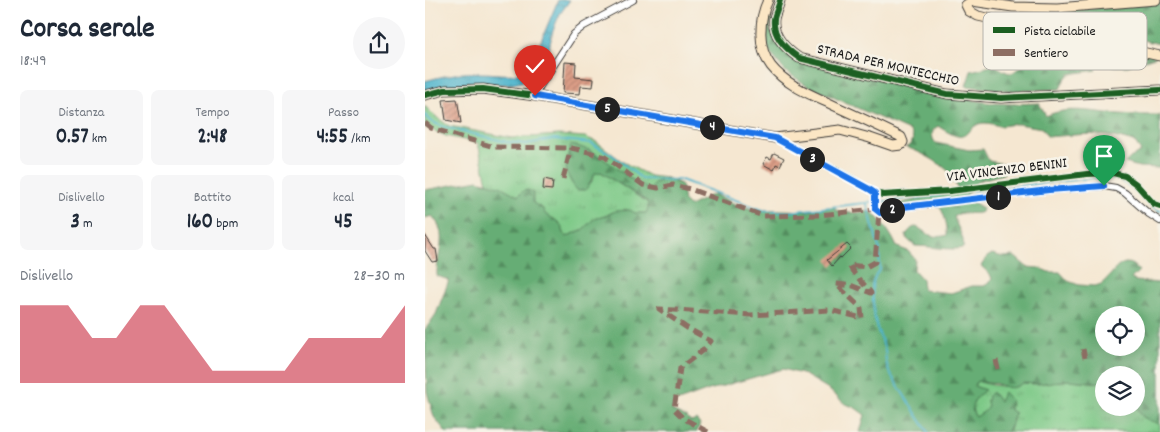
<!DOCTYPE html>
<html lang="it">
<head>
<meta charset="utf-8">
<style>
  body { margin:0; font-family:Dekko,sans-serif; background:#f6f6f7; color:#1f2937; height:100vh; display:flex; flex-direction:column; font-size:19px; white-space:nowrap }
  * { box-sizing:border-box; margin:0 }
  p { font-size:16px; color:#747a83 }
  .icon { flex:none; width:28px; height:28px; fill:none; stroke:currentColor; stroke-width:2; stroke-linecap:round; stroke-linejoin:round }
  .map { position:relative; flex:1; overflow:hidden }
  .details { display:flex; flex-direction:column; background:#fff; width:425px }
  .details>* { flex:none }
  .controls { position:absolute; left:670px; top:306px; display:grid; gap:10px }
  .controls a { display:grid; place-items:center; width:50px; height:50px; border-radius:50%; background:#fff; box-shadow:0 5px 20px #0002; font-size:25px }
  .pin { position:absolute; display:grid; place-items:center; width:42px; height:42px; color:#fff; margin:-51px -21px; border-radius:50% 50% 50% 0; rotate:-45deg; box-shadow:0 0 5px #0007 }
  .pin .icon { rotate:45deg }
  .km { position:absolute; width:25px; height:25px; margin:-12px; border-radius:50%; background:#222; color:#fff; font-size:14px; line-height:25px; text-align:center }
  .round { display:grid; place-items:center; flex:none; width:52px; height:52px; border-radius:26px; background:#f6f6f7 }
  .overview { display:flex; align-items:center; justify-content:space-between; height:85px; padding:0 20px }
  h1 { font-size:28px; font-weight:700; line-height:38px }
  .metrics { display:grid; grid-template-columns:repeat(3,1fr); gap:8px; height:85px; padding:5px 20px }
  .metrics div { display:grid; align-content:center; border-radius:8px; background:#f6f6f7; text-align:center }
  .metrics b { font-size:21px; font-weight:700 }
  .metrics small { font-size:14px; font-weight:400 }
  .metrics p { font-size:14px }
  .chart { height:140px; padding:10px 20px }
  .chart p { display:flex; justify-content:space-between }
  .chart svg { width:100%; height:90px; margin-top:5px; fill:#d1495b; opacity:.7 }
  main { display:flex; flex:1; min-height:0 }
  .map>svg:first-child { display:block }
</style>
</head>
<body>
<main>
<section class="details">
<div class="overview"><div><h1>Corsa serale</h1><p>18:49</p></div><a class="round"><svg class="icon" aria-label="share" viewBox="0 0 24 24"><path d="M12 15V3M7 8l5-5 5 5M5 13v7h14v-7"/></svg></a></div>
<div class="metrics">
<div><p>Distanza</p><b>0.57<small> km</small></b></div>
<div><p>Tempo</p><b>2:48</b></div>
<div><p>Passo</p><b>4:55<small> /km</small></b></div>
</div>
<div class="metrics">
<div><p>Dislivello</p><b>3<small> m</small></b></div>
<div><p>Battito</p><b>160<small> bpm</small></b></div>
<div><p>kcal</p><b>45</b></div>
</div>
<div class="chart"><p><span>Dislivello</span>28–30 m</p>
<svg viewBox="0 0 160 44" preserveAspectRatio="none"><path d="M0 44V6L10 6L20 6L30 22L40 22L50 6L60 6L70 22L80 38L90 38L100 38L110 38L120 22L130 22L140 22L150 22L160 6V44z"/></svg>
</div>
</section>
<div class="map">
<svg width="735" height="432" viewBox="0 0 735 432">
  <defs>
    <pattern id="grass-tufts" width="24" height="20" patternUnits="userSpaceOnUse" patternTransform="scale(1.25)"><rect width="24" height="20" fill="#7dc987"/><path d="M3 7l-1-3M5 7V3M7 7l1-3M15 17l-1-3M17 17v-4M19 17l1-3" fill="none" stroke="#6bac74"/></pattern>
    <pattern id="forest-firs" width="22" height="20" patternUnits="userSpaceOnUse" patternTransform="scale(1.25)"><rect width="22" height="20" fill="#66ad74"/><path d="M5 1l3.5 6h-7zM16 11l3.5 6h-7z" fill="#538c5e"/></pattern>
    <pattern id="water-ripples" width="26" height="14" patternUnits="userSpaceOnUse" patternTransform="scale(1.25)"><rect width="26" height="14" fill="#4db4cc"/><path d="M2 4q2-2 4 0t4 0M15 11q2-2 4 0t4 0" fill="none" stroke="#3f92a5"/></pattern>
    <pattern id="building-hatch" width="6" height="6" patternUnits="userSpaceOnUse" patternTransform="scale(1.25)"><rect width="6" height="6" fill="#dc9e87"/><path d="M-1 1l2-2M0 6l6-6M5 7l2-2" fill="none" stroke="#b2806e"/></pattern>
  </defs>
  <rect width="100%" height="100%" fill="#f7f3e8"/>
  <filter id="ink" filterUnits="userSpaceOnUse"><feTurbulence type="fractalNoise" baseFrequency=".02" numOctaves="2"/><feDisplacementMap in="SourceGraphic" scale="10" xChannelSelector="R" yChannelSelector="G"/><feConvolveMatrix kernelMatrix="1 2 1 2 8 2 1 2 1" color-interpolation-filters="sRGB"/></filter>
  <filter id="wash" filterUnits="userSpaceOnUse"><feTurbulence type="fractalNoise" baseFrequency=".0096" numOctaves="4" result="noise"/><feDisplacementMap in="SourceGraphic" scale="20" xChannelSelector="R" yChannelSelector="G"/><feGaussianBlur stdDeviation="1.12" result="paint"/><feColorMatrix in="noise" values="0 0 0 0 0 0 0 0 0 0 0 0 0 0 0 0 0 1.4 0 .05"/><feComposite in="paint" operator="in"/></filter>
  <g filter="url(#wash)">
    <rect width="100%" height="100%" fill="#f5e7d1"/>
    <!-- grass -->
    <path fill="url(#grass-tufts)" stroke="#4c7252" d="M0,106L10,116L24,126L87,138L134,135L160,137L172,142L198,162L225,176L242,178L229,183L227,190L217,186L163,149L141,163L142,173L166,183L170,173L176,172L223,203V208L221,213H210L200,209L195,212L190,211L180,216L169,219L157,230L141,237C139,233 138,229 135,226C129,218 120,218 118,209L108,203L103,190L98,191L93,196L62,183L53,143L21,136L0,127Z
      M644,380L679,383V408H711L712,389L718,417L735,424V432H583L589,418L585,410L586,405L574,401L567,393L563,396L562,401L563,406L561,411L551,417C542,406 551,397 559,390L549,386L552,381C563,385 589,390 598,383L612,384Z"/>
    <!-- forest -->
    <path fill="url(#forest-firs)" stroke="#416448" fill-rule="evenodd" d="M735,2V44L635,22L637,11Z
      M346,17L345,30L367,57L511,94L566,103L588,104L614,103L621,116C644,105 671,113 695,114C708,115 722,115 735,115V168L714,167L700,163L705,158L716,152L711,143C691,136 671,133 649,135C640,135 632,137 622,136L617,128C609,127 602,125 594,124C588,123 581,126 575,126C570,125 565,123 560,123C539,123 549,151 513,126L508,130C507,136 507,139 511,143L544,150L558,149L564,161L579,164L581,170L578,174L553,181L543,193V199L558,208L557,212C547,216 538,210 529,216C531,227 541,238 538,248C523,251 506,246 490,246L482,239L481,235C491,220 494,230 505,235C510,237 517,237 522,235C523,225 519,215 515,206L507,205L493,210L484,209L473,214H467L473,206L478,203L532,190L531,184L524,180L527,176C521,165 492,150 480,147H483L488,140L487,135L484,131L383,86L360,71L341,48L337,24Z
      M561,19L732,56L703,66H689L679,58L672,60L669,64L671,70L644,74L639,80L635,89L588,91L541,86L546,71L570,65C593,81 584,69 604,63C611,61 612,63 618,58C611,44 594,30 578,32Z
      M146,145C177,149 197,179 226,190L229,183L242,178L256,184L259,201L264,206L289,194L314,206L329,209L384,211L410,206L409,209C421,216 435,211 447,212C458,223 466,233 472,247L483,251L490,259L489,270L497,279L498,290L526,293L547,286H559L564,283L567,279L565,274L556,266L562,257L567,254L578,257L589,256L602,267L614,268L624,272H635L643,281L654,285L670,286L676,284C688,276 697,250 714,271L706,279L711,281L735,283V424C729,422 721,420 716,415C710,409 711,384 711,375H679V383L644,380L612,384L598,383C587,391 583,387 572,384C565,383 558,383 552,381L549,386L560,390C551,397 542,406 551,417L560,411L563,406L562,401L563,396L567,392L574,401L579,392L586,400L585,410L590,413L583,432H435L440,415L429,407L420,404L402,388L380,375L358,369L284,390L251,402L247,411L262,418L266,422L271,420L275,424L272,432H21L9,417L2,392L0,330L11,314L24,280L12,276C11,253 25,235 7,216L0,218V190L53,180L77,187L93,196L98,191L103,190L108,192V203L118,209C120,218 127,216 133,222C137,226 138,232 141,237L157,230L169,219L180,216L190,211L205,210L210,213H221L223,208V202L176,172L170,173L161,190H152C139,175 139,164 146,145ZM679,315H711V348H679Z"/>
    <!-- water -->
    <path fill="url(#water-ripples)" stroke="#346874" d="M133,0H145L135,14L128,30L124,49L104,80L88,84L39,85L0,93V81C18,76 37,71 56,73C70,73 81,76 96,73L110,55Z"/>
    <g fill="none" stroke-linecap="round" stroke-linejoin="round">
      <!-- stream -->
      <path stroke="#4db4cc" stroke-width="2" d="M0,115L5,121L19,127L82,142L101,144L129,139L166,143L186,154L217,179L256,180L338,210L363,212L448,202
        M547,191C582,188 616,183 651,180C664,179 679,175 693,180C710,185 718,204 735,211
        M453,202L515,195
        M442,204L454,248L455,270L451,274L447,285L449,316L452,328L460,350L461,361L464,372L503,432"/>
    </g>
    <g id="blocks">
      <!-- building -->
      <path fill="url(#building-hatch)" d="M140,62L151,63L150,77L169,79L168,87L156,86L155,94L138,93Z
        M32,99L33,104L36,123L21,120L18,100Z
        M349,153L359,158L355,166L351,164L349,170L338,164L342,157L346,159Z
        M119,179L128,181L127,190L118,189Z
        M0,235L9,249H11L13,261L7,262L0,251Z
        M422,244L426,248L416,258L415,257L407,266L402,260Z"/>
    </g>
  </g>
  <g filter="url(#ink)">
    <use href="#blocks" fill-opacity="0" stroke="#3d3a37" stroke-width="1"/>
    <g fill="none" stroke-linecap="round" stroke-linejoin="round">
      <defs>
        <path id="street" d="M110,96L115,86L149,34L159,26L208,0
          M351,138L428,179L450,193L458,195L525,191L662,174L688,173L700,176L711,184L729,204L735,206
          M450,193V209L455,213L478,207L624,190L679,186L691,188L700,193L724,214L735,221"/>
        <path id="secondary" d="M355,0C354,6 350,13 349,19C347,36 361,49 374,58L522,94L576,98L735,90
          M731,0L632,8L588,7L547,1L541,5L544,11L553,16L735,56
          M0,95L20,90L58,89L110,96L350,138L415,130L445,138L468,146L476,145L478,142L476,137C454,126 432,116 410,106C387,95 362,86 346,66C332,48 334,19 343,0"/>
      </defs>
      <!-- street casing -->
      <use href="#street" stroke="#3d3a37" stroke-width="8"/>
      <!-- secondary casing -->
      <use href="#secondary" stroke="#3d3a37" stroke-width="11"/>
      <!-- street -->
      <use href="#street" stroke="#fff" stroke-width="6"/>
      <!-- secondary -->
      <use href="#secondary" stroke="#fbe6c4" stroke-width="9"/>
      <!-- quiet -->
      <path stroke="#8d6e63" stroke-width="5" stroke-dasharray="10 5" stroke-linecap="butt" d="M0,123L6,128L69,147L146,148L164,152L180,157L218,185L233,188L248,185L265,189L338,216L395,215L450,209
        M138,179L146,148
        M658,349L660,358
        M571,360L573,369
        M283,432L258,418L249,409L255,368L278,350L286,341L262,328L234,309L326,315L405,310L437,318L436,308L411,284L428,286L446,293C439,283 429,276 424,265L441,267L450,262L454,212"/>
      <defs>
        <path id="cycleway" d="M355,0C354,6 350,13 349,19C347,36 361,49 374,58L522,94L576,98L735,90
          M0,95L20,90L58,89L110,96L350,138L428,179L450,193L458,195L525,191L662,174L688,173L700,176L711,184L729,204L735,206"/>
      </defs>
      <!-- cycleway casing -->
      <use href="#cycleway" stroke="#f7f3e8" stroke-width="9"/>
      <!-- cycleway -->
      <use href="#cycleway" stroke="#1b5e20" stroke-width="6"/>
    </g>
  </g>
  <g fill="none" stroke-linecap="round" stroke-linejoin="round" filter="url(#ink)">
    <defs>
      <path id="route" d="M110,96L350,138L444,189L450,193V209L455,213L478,207L624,190L679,186"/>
    </defs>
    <!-- route casing -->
    <use href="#route" stroke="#fff" stroke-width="10"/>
    <!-- route -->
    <use href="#route" stroke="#1a73e8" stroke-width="6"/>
  </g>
  <g text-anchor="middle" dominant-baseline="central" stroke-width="5" stroke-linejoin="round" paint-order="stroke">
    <!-- street labels -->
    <g font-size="15" fill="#1c1c1c" stroke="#f7f3e8">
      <text transform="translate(463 66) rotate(13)">STRADA PER MONTECCHIO</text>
      <text transform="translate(582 171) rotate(-7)">VIA VINCENZO BENINI</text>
    </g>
  </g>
  <!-- legend -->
  <rect x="558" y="12" width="164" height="58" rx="8" fill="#f7f3e8" stroke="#b5b2ab" stroke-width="1"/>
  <rect x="568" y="27" width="22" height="6" fill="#1b5e20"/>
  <rect x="568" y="49" width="22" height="7" fill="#8d6e63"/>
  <g font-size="14" fill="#1c1c1c">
    <text x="599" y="35">Pista ciclabile</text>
    <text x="599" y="57">Sentiero</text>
  </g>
</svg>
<div class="controls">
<a><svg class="icon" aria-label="locate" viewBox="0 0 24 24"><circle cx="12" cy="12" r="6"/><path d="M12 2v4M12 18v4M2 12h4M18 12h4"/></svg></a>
<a><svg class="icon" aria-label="layers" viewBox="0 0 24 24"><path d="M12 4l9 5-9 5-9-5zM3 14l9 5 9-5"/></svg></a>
</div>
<div class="pin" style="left:679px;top:186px;background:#1e9e55"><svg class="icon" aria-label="arrive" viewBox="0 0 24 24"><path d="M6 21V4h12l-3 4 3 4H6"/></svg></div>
<div class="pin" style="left:110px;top:96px;background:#d93025"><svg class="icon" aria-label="check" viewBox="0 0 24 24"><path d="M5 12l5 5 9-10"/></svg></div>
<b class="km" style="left:573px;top:197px">1</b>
<b class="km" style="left:467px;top:210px">2</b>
<b class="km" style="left:387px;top:159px">3</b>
<b class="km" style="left:287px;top:127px">4</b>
<b class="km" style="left:182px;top:109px">5</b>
</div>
</main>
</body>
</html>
